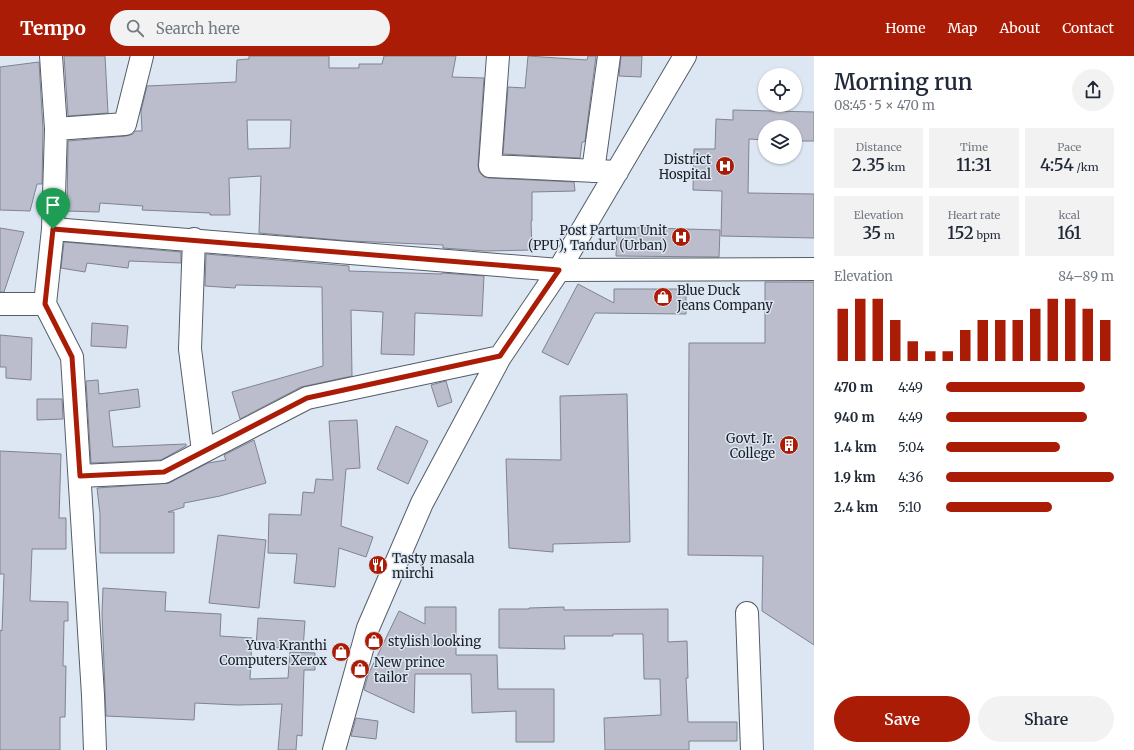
<!DOCTYPE html>
<html lang="en">
<head>
<meta charset="utf-8">
<style>
  body { margin:0; font-family:Merriweather,serif; background:#f2f2f3; color:#1f2937; height:100vh; display:flex; flex-direction:column; font-size:15px; white-space:nowrap }
  * { box-sizing:border-box; margin:0 }
  p { font-size:13px; color:#747a83 }
  .icon { flex:none; width:22px; height:22px; fill:none; stroke:currentColor; stroke-width:2; stroke-linecap:round; stroke-linejoin:round }
  .map { position:relative; flex:1; overflow:hidden }
  .details { display:flex; flex-direction:column; background:#fff; width:320px }
  .details>* { flex:none }
  .fabs { position:absolute; left:758px; top:12px; display:grid; gap:8px }
  .fabs a { display:grid; place-items:center; width:44px; height:44px; border-radius:50%; background:#fff; box-shadow:0 1px 3px #0004; font-size:20px }
  .pin { position:absolute; display:grid; place-items:center; width:34px; height:34px; color:#fff; margin:-41px -17px; border-radius:50% 50% 50% 0; rotate:-45deg; box-shadow:0 0 4px #0007 }
  .pin .icon { rotate:45deg }
  .round { display:grid; place-items:center; flex:none; width:42px; height:42px; border-radius:21px; background:#f2f2f3 }
  .head { display:flex; align-items:center; justify-content:space-between; height:68px; padding:0 20px }
  h1 { font-size:22px; font-weight:600; line-height:30px }
  .stats { display:grid; grid-template-columns:repeat(3,1fr); gap:6px; height:68px; padding:4px 20px }
  .stats div { display:grid; align-content:center; border-radius:0px; background:#f2f2f3; text-align:center }
  .stats b { font-size:17px; font-weight:600 }
  .stats small { font-size:11px; font-weight:400 }
  .stats p { font-size:11px }
  .chart { height:112px; padding:8px 20px }
  .chart p { display:flex; justify-content:space-between }
  .chart svg { width:100%; height:72px; margin-top:4px; stroke:#ab1c06; stroke-width:6 }
  .cta { display:flex; gap:8px; margin-top:auto; padding:8px 20px }
  .cta a { flex:1; height:46px; border-radius:24px; background:#ab1c06; color:#fff; font-size:16px; font-weight:600; line-height:46px; text-align:center }
  .cta a+a { background:#f2f2f3; color:#1f2937 }
  ul { padding:0 20px; list-style:none; font-size:13px }
  li { display:grid; grid-template-columns:64px 48px 1fr; align-items:center; height:30px }
  li i { height:10px; border-radius:5px; background:#ab1c06 }
  header { display:flex; align-items:center; gap:24px; box-sizing:border-box; height:56px; padding:0 20px; background:#ab1c06; color:#fff }
  header strong { font-size:19px }
  nav { display:flex; gap:22px; margin-inline-start:auto; font-size:14px }
  .search { width:280px; height:36px; background:#f2f2f3; display:flex; align-items:center; gap:10px; box-sizing:border-box; padding:0 14px; border-radius:22px; color:#747a83; font-size:15px }
  main { display:flex; flex:1; min-height:0 }
  .map>svg:first-child { display:block }
</style>
</head>
<body>
<header>
<strong>Tempo</strong>
<div class="search"><svg class="icon" aria-label="search" viewBox="0 0 24 24"><circle cx="10" cy="10" r="6"/><path d="M15 15l6 6"/></svg>Search here</div>
<nav><a>Home</a><a>Map</a><a>About</a><a>Contact</a></nav>
</header>
<main>
<div class="map">
<svg width="814" height="694" viewBox="0 0 814 694">
  <rect width="100%" height="100%" fill="#dce7f3"/>
  <!-- building -->
  <path fill="#bbbdcc" stroke="#808390" fill-rule="evenodd" d="M64,0H105L108,57L68,60Z
    M249,0H329V12H359V8H382L384,0H456L452,21L484,22L478,109L479,116L484,121L489,122L574,126L575,135L532,136V165H531L532,194L485,195L443,192V189L350,185L259,177L261,120L229,122L230,159H210V157L142,154L143,150L100,147L99,156L67,155L68,85L126,80L133,78L135,75H142L141,55L147,30L236,26L237,4L249,3ZM247,64H291L290,92L248,93Z
    M528,0L587,4L588,0H596L585,85L584,86H582L580,102L503,98L508,31L525,32Z
    M621,0H642L641,21L619,20Z
    M39,6L43,73L42,128H37L30,155L0,154V11Z
    M733,54L814,56V85H795V71H765V84L749,83L748,137L814,138V182L721,180L722,135L693,134L694,93H715L716,63L733,64Z
    M617,171L720,174L719,201L616,200Z
    M0,172L24,176L4,236H0Z
    M64,186L181,196V207L129,205L128,212L87,207L85,216L61,212Z
    M206,198L349,210V215L442,218V217L484,220L482,260L415,257L414,299L381,298L383,256L351,254L352,320L301,331L240,363L232,336L323,310L322,231L236,229L235,232L205,230Z
    M765,226H814V589L762,555L763,500L688,499L689,287H765Z
    M578,228L614,247V233H686V258L595,257L568,309L542,296Z
    M92,267L128,270L126,292L91,290Z
    M0,279L32,282L31,324L6,322V311H0Z
    M98,324L99,338L138,333L140,351L109,355L113,391L186,388V390L161,404L91,407L86,325Z
    M446,325L452,346L438,351L431,329Z
    M627,338L630,486L553,488V496L509,492L506,403L561,404L560,340Z
    M37,343H62L63,363L37,364Z
    M357,364L360,412L346,413L341,470L373,481L366,501L339,492L335,531L294,527L297,498L268,497L269,458L301,459L303,436L314,437L316,423L333,424L329,365Z
    M396,370L428,385L408,428L377,413Z
    M254,384L266,427L220,440L184,447V451L168,456H174V497H100V458L97,432L169,427L208,407L226,404L224,399Z
    M0,395L61,398L59,462H66V493H32L30,545L68,546V565H64L63,610H66L65,661H60V694H0V574L2,575L4,518H0Z
    M218,479L266,484L259,552L209,547Z
    M103,532L166,536L165,555L221,558L220,580L252,582L250,623L288,622L290,596L315,597V614H304L302,680L297,679L296,694H278L282,648L237,649L195,647L194,664L106,660L102,557Z
    M425,551H456V599H497L498,633H554V686H516V655L472,657L471,618H415L414,657L364,634L368,619L399,555L425,568Z
    M564,551V554L668,553V586L687,585L688,622H686L688,666H737V685H689V694H605L604,662L661,659L660,623H644L643,578H613V580H564L565,593L499,592V553H529V552Z
    M258,562L305,565L303,593L256,591Z
    M356,662L378,665L376,683L351,680Z"/>
  <g fill="none" stroke-linecap="round" stroke-linejoin="round">
    <defs>
      <path id="minor" d="M51,0L56,73L53,173L45,248L72,301L93,639L95,694
        M498,0L490,110L617,116
        M56,73L125,68L142,0
        M593,115L609,0
        M53,173L559,214L814,213
        M194,183L190,293L203,395
        M0,248H45
        M80,420L164,416L307,342L500,301
        M747,557L752,694
        M334,694L368,572L422,447L500,301L557,217L685,0"/>
    </defs>
    <!-- minor casing -->
    <use href="#minor" stroke="#545e68" stroke-width="24"/>
    <!-- minor -->
    <use href="#minor" stroke="#fff" stroke-width="22"/>
  </g>
  <g fill="none" stroke-linecap="round" stroke-linejoin="round">
    <defs>
      <path id="route" d="M53,173L559,214L500,300L307,342L164,416L80,420L72,301L45,248Z"/>
    </defs>
    <!-- route casing -->
    <use href="#route" stroke="#fff" stroke-width="8"/>
    <!-- route -->
    <use href="#route" stroke="#ab1c06" stroke-width="5"/>
  </g>
  <!-- icons -->
  <defs>
    <symbol id="hospital-disc" viewBox="-11 -11 22 22"><circle r="9.5" fill="#ab1c06" stroke="#dce7f3"/><path d="M-5-5h3v3.5h4V-5h3V5h-3V1.5h-4V5h-3Z" fill="#fff"/></symbol>
    <symbol id="shop-disc" viewBox="-11 -11 22 22"><circle r="9.5" fill="#ab1c06" stroke="#dce7f3"/><path d="M-5-2.5h2.3a2.7 3.5 0 0 1 5.4 0H5L5.5 6h-11ZM-1.5-2.5h3a1.5 2.3 0 0 0-3 0Z" fill="#fff"/></symbol>
    <symbol id="building-disc" viewBox="-11 -11 22 22"><circle r="9.5" fill="#ab1c06" stroke="#dce7f3"/><path d="M-4-6H4V6H1V3H-1V6H-4ZM-2.5-4.3h1.7v1.8h-1.7ZM.8-4.3h1.7v1.8H.8ZM-2.5-1h1.7V.8h-1.7ZM.8-1h1.7V.8H.8Z" fill="#fff"/></symbol>
    <symbol id="restaurant-disc" viewBox="-11 -11 22 22"><circle r="9.5" fill="#ab1c06" stroke="#dce7f3"/><path d="M-5-6h1v4h1v-4h1v4h1v-4h1v5L-1.5 .5V6h-2V.5L-5-1ZM5-6V6H3V1.5H1.5Q1.5-4 5-6Z" fill="#fff"/></symbol>
  </defs>
  <g fill-rule="evenodd">
    <use href="#hospital-disc" x="714" y="99" width="22" height="22"/>
    <use href="#hospital-disc" x="670" y="170" width="22" height="22"/>
    <use href="#shop-disc" x="652" y="230" width="22" height="22"/>
    <use href="#building-disc" x="778" y="378" width="22" height="22"/>
    <use href="#restaurant-disc" x="367" y="498" width="22" height="22"/>
    <use href="#shop-disc" x="363" y="574" width="22" height="22"/>
    <use href="#shop-disc" x="330" y="585" width="22" height="22"/>
    <use href="#shop-disc" x="349" y="602" width="22" height="22"/>
  </g>
  <g text-anchor="middle" dominant-baseline="central" stroke-width="3" stroke-linejoin="round" paint-order="stroke">
    <!-- poi labels -->
    <g font-size="13" fill="#1c2024" stroke="#dce7f3" text-anchor="end">
      <text x="711" y="103">District<tspan x="711" dy="15">Hospital</tspan></text>
      <text x="667" y="174">Post Partum Unit<tspan x="667" dy="15">(PPU), Tandur (Urban)</tspan></text>
      <text x="677" y="234" text-anchor="start">Blue Duck<tspan x="677" dy="15">Jeans Company</tspan></text>
      <text x="775" y="382">Govt. Jr.<tspan x="775" dy="15">College</tspan></text>
      <text x="392" y="502" text-anchor="start">Tasty masala<tspan x="392" dy="15">mirchi</tspan></text>
      <text x="388" y="585" text-anchor="start">stylish looking</text>
      <text x="327" y="589">Yuva Kranthi<tspan x="327" dy="15">Computers Xerox</tspan></text>
      <text x="374" y="606" text-anchor="start">New prince<tspan x="374" dy="15">tailor</tspan></text>
    </g>
  </g>
</svg>
<div class="fabs">
<a><svg class="icon" aria-label="locate" viewBox="0 0 24 24"><circle cx="12" cy="12" r="6"/><path d="M12 2v4M12 18v4M2 12h4M18 12h4"/></svg></a>
<a><svg class="icon" aria-label="layers" viewBox="0 0 24 24"><path d="M12 4l9 5-9 5-9-5zM3 14l9 5 9-5"/></svg></a>
</div>
<div class="pin" style="left:53px;top:173px;background:#1e9e55"><svg class="icon" aria-label="arrive" viewBox="0 0 24 24"><path d="M6 21V4h12l-3 4 3 4H6"/></svg></div>
</div>
<section class="details">
<div class="head"><div><h1>Morning run</h1><p>08:45 · 5 × 470 m</p></div><a class="round"><svg class="icon" aria-label="share" viewBox="0 0 24 24"><path d="M12 15V3M7 8l5-5 5 5M5 13v7h14v-7"/></svg></a></div>
<div class="stats">
<div><p>Distance</p><b>2.35<small> km</small></b></div>
<div><p>Time</p><b>11:31</b></div>
<div><p>Pace</p><b>4:54<small> /km</small></b></div>
</div>
<div class="stats">
<div><p>Elevation</p><b>35<small> m</small></b></div>
<div><p>Heart rate</p><b>152<small> bpm</small></b></div>
<div><p>kcal</p><b>161</b></div>
</div>
<div class="chart"><p><span>Elevation</span>84–89 m</p>
<svg viewBox="0 0 160 44" preserveAspectRatio="none"><path d="M5 44V12M15 44V6M25 44V6M35 44V19M45 44V32M55 44V38M65 44V38M75 44V25M85 44V19M95 44V19M105 44V19M115 44V12M125 44V6M135 44V6M145 44V12M155 44V19"/></svg>
</div>
<ul>
<li><b>470 m</b>4:49<i style="width:83%"></i></li>
<li><b>940 m</b>4:49<i style="width:84%"></i></li>
<li><b>1.4 km</b>5:04<i style="width:68%"></i></li>
<li><b>1.9 km</b>4:36<i style="width:100%"></i></li>
<li><b>2.4 km</b>5:10<i style="width:63%"></i></li>
</ul>
<div class="cta"><a>Save</a><a>Share</a></div>
</section>
</main>
</body>
</html>
